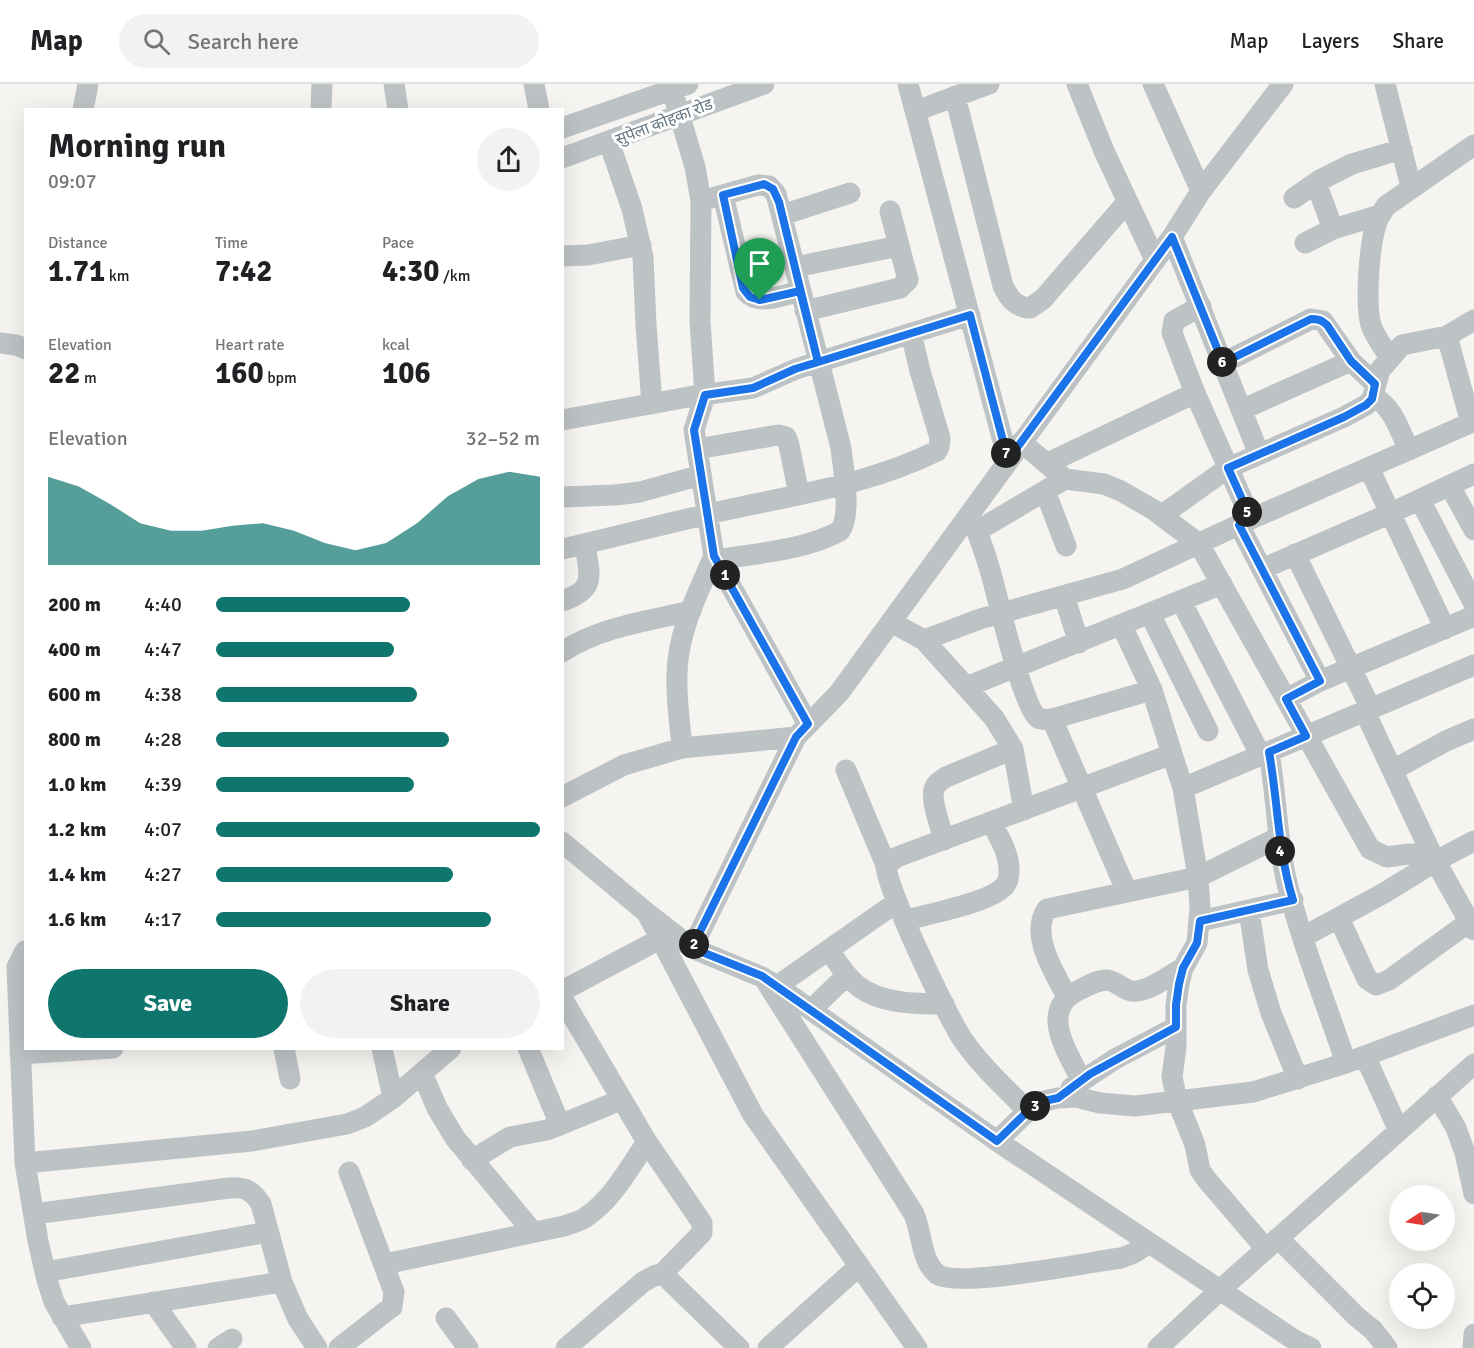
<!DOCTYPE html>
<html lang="en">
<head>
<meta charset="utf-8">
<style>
  body { margin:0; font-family:Signika,"Noto Sans Devanagari",sans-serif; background:#f2f2f2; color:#202124; height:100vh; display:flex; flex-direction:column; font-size:22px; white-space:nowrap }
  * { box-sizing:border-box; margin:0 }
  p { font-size:20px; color:#757577 }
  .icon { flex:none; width:33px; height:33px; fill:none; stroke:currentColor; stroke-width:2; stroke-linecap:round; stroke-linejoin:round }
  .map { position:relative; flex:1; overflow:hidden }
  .panel { position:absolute; left:24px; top:24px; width:540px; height:942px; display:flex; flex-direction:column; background:#fff; border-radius:0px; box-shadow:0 6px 24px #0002 }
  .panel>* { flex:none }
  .needle { width:39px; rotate:258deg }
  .controls { position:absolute; left:1389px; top:1101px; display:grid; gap:12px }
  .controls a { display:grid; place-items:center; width:66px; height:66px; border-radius:50%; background:#fff; box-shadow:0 6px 24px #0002; font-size:30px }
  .pin { position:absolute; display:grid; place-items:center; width:51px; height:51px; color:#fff; margin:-62px -26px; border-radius:50% 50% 50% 0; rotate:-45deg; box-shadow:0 0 6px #0007 }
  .pin .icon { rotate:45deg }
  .km { position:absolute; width:30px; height:30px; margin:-15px; border-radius:50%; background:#222; color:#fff; font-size:16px; line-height:30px; text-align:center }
  .round { display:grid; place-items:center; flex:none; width:63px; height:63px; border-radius:32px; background:#f2f2f2 }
  .head { display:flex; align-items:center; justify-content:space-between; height:102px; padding:0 24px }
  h1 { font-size:33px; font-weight:700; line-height:45px }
  .metrics { display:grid; grid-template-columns:repeat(3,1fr); gap:9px; height:102px; padding:6px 24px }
  .metrics div { display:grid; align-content:center }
  .metrics b { font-size:30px; font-weight:700 }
  .metrics small { font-size:16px; font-weight:400 }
  .metrics p { font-size:16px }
  .chart { height:168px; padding:12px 24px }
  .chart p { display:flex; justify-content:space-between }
  .chart svg { width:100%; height:108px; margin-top:6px; fill:#0f766e; opacity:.7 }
  .primary-button { display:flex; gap:12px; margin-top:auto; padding:12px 24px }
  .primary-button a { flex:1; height:69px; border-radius:36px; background:#0f766e; color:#fff; font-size:24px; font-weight:700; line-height:69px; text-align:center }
  .primary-button a+a { background:#f2f2f2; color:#202124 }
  ul { padding:0 24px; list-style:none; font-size:20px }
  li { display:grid; grid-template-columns:96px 72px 1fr; align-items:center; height:45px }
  li i { height:15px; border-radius:8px; background:#0f766e }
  header { display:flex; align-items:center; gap:36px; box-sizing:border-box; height:84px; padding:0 30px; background:#fff; border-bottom:2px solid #e0e0e0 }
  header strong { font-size:28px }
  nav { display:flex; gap:33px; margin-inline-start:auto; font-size:21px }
  .search { width:420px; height:54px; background:#f2f2f2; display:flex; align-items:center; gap:15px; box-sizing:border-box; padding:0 21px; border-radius:33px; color:#757577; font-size:22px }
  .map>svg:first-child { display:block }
</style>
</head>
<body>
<header>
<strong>Map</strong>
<div class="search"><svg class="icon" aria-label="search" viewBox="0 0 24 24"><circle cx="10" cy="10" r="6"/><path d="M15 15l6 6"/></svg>Search here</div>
<nav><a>Map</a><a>Layers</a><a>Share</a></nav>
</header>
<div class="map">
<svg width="1474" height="1264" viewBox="0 0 1474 1264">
  <rect width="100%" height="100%" fill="#f5f4f0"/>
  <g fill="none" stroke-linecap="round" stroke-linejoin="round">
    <!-- minor -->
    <path stroke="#bdc2c5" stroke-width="21" d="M394,0L398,26
      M534,0L539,26
      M908,0L1008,376
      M1077,0L1104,67L1155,176
      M1153,0L1201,107
      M1385,0L1411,103
      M672,6L695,83L701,117L700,237L705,311L694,346L714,472L808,640
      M955,12L1003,202C1009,214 1015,223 1030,224L1043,215L1127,118
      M83,26L88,0
      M321,26L322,0
      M916,27L989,0
      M562,44L688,0
      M609,58L632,125L643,173L646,241L652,320
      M562,74L764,0
      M1316,99L1333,145
      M723,111L746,208C758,222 784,211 800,207
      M1294,114L1320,96L1352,80L1402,65
      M701,117L758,101L769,102L776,110L841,364C843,384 852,430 840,447C803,467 756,469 716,476
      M782,131L850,109
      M1172,153L1259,370
      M1305,159L1333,145L1380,131
      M562,172L588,171L641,161
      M795,183L899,162
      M1201,222L1174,237L1172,249L1195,309L1251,435
      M805,227L900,204L908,196L890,127
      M0,259L16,261L26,265
      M1390,274C1383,263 1375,253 1371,241C1365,220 1369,159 1377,138C1379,132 1383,127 1386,122L1474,61
      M1223,279L1311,235L1323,237L1351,277L1375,300
      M1373,312C1394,324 1399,346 1409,366
      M1241,326L1351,277
      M562,336L694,312L753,304L796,285L970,231
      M1471,339L1447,252L1474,236
      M1021,358L1065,395L1104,400L1121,407L1154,426L1199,460L1370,765L1387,773L1408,770L1432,771
      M697,365L778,351L786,353L789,361L799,411
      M1048,379L1195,309
      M1369,384L1445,545
      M1450,402L1474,446
      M1045,407L1066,462
      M562,413L615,411L640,408L701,391
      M1420,416L1474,520
      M1162,431L1228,384L1344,333L1366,321L1372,315L1380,286L1402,261L1447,252
      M967,435L974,439C981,458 988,477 993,497C999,519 1023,623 1038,634C1042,636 1047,635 1052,635L1152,606
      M1239,441L1320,597
      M977,447L1065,395
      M562,465C619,452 675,437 731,425C801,410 872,399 937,367L939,363L940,354L920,287L911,249
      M1295,470L1371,625
      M1262,485L1391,429L1474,390
      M1064,512L1079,559
      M562,517C598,505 589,491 585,460
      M1181,517L1261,672
      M1150,530L1208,647
      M891,538L924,556L994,634L1013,665L1024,726
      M1122,542L1152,606L1172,670
      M924,556L980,535L1123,495L1251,435L1468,340
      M562,568C600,543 647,537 691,527
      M966,603L1222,500
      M1286,615L1320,597L1474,532
      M1365,628L1432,771L1474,846
      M1052,635L1127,808
      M682,664C680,640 676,615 677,591C677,549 698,509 714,472
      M1269,668C1276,710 1277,754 1286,795C1301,858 1326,919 1346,979
      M846,686L886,781
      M1393,686L1446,657L1474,645
      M1183,704L1474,581
      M562,713L624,681L682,664L796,653
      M944,756C941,744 929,713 935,703C937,698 942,696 946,693L1013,665
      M562,758L647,829L753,1031L917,1264
      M1249,826L1258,886L1271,929L1298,995
      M647,829L692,864L762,893L777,902L997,1057L1296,1257L1311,1264
      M1339,834L1367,895L1376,901L1389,896L1469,838
      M906,836C928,830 995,818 1006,800C1008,797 1009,790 1009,786C1009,769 999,753 991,738
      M1200,837L1293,816
      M1303,853L1384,809L1436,777L1474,757
      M692,864L796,653L839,609L1172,153L1201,107L1283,0
      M829,866C838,879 846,893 858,902C881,920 917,920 944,920
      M25,867L17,883L25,1079L38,1157L47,1196L54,1218L81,1264
      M767,899L914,1130C922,1149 921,1177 937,1190C957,1205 1090,1178 1121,1174L1134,1169L1149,1159
      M777,902L897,818
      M562,907L660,855
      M1067,913C1055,889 1029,851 1047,825L1198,793L1279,753
      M562,914L647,1058L702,1139V1149L661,1191
      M811,926L847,891
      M284,964L290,995
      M382,964L393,1014
      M528,964L560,1041
      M20,970L113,964
      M1365,972L1399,1047
      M422,989L437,1024L455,1054L533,1148
      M1081,996C1067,966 1037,925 1081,905C1089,901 1098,896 1107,896C1118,897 1125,909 1137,907C1153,905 1170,891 1183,884
      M1071,1004L1115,975L1176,943
      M1437,1012L1456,1044L1465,1069L1474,1110
      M1028,1027C1005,1004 982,983 963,956C949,936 885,802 886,781L897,773L1172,670L1183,704L1198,793L1200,824L1197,859L1183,884L1179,900L1176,921V963L1172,993L1177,1016L1195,1061L1200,1086L1207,1096L1266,1165
      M997,1057L1028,1027L1044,1017L1058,1014L1076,1013L1100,1019L1135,1022L1253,1008L1346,979L1474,931
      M472,1076L510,1053L547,1046L621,1016
      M25,1079L252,1057L347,1040L365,1033L393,1014L451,964
      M34,1130L229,1104C245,1103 252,1106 261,1120L282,1198L298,1235L317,1264
      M1278,1154L1357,1233L1373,1246L1387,1264
      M385,1180L564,1142C571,1139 580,1138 586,1133C613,1115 629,1084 647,1058
      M45,1188L268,1148
      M153,1218L186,1264
      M62,1233L282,1198
      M446,1234L468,1264
      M218,1264L232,1255
      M339,1264L385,1228L392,1223L394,1208L349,1088
      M566,1264L643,1198L656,1191L665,1192L739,1264
      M768,1264L859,1182
      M1158,1264L1220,1206L1474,980
      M1473,1264L1474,1250"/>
  </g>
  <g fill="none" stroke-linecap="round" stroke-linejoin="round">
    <defs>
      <path id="route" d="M760,216L800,207L818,278L795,285L753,304L705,311L694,346L714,472L808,640L796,653L692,864L762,892L997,1057L1028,1027L1037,1021L1044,1017L1058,1014L1090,990L1176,943V921L1179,900L1183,884L1197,859L1200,837L1293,816C1278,768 1278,718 1269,668L1306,652L1286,615L1320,597L1239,441L1251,435L1228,384L1344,333L1366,321L1372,315L1375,300L1351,277L1327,241C1322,236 1318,235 1311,235L1223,279L1172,153L1008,376L970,231L818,278L779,118L773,105L764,100L723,111L743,204L750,213L760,216"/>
    </defs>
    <!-- route casing -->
    <use href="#route" stroke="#fff" stroke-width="12"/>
    <!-- route -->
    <use href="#route" stroke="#1a73e8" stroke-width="8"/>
  </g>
  <g text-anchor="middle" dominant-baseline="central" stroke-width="6" stroke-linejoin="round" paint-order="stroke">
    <!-- street labels -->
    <g font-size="16" fill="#637582" stroke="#fff">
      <text transform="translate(664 38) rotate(-21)">सुपेला कोहका रोड</text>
    </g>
  </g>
</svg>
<div class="controls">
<a><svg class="needle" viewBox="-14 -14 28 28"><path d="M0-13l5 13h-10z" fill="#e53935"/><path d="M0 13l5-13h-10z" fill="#757577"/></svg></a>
<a><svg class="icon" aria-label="locate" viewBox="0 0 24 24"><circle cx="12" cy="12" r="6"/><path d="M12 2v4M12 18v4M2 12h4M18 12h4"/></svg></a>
</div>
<div class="pin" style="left:760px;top:216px;background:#1e9e55"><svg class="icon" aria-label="arrive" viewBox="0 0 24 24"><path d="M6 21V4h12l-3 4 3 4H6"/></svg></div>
<b class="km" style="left:725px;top:491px">1</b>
<b class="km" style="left:694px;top:860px">2</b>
<b class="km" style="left:1035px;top:1022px">3</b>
<b class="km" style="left:1280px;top:767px">4</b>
<b class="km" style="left:1247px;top:428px">5</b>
<b class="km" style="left:1222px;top:278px">6</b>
<b class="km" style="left:1006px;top:369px">7</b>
<section class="panel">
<div class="head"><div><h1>Morning run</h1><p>09:07</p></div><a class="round"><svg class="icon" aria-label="share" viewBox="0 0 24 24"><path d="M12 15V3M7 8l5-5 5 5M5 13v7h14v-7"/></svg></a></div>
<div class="metrics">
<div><p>Distance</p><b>1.71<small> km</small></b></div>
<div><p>Time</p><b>7:42</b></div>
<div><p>Pace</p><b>4:30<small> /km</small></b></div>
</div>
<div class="metrics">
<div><p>Elevation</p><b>22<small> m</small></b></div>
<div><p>Heart rate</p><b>160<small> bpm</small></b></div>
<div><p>kcal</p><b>106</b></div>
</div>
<div class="chart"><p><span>Elevation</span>32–52 m</p>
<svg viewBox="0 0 160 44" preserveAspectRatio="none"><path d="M0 44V8L10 12L20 19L30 27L40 30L50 30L60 28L70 27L80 30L90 35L100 38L110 35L120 27L130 16L140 9L150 6L160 8V44z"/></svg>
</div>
<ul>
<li><b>200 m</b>4:40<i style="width:60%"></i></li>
<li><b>400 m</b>4:47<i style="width:55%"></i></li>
<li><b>600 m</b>4:38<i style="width:62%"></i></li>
<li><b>800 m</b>4:28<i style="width:72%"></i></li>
<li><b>1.0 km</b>4:39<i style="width:61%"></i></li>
<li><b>1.2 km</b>4:07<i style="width:100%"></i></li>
<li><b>1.4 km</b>4:27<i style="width:73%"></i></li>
<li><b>1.6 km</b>4:17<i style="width:85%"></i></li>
</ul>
<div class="primary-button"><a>Save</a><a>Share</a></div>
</section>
</div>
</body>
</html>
